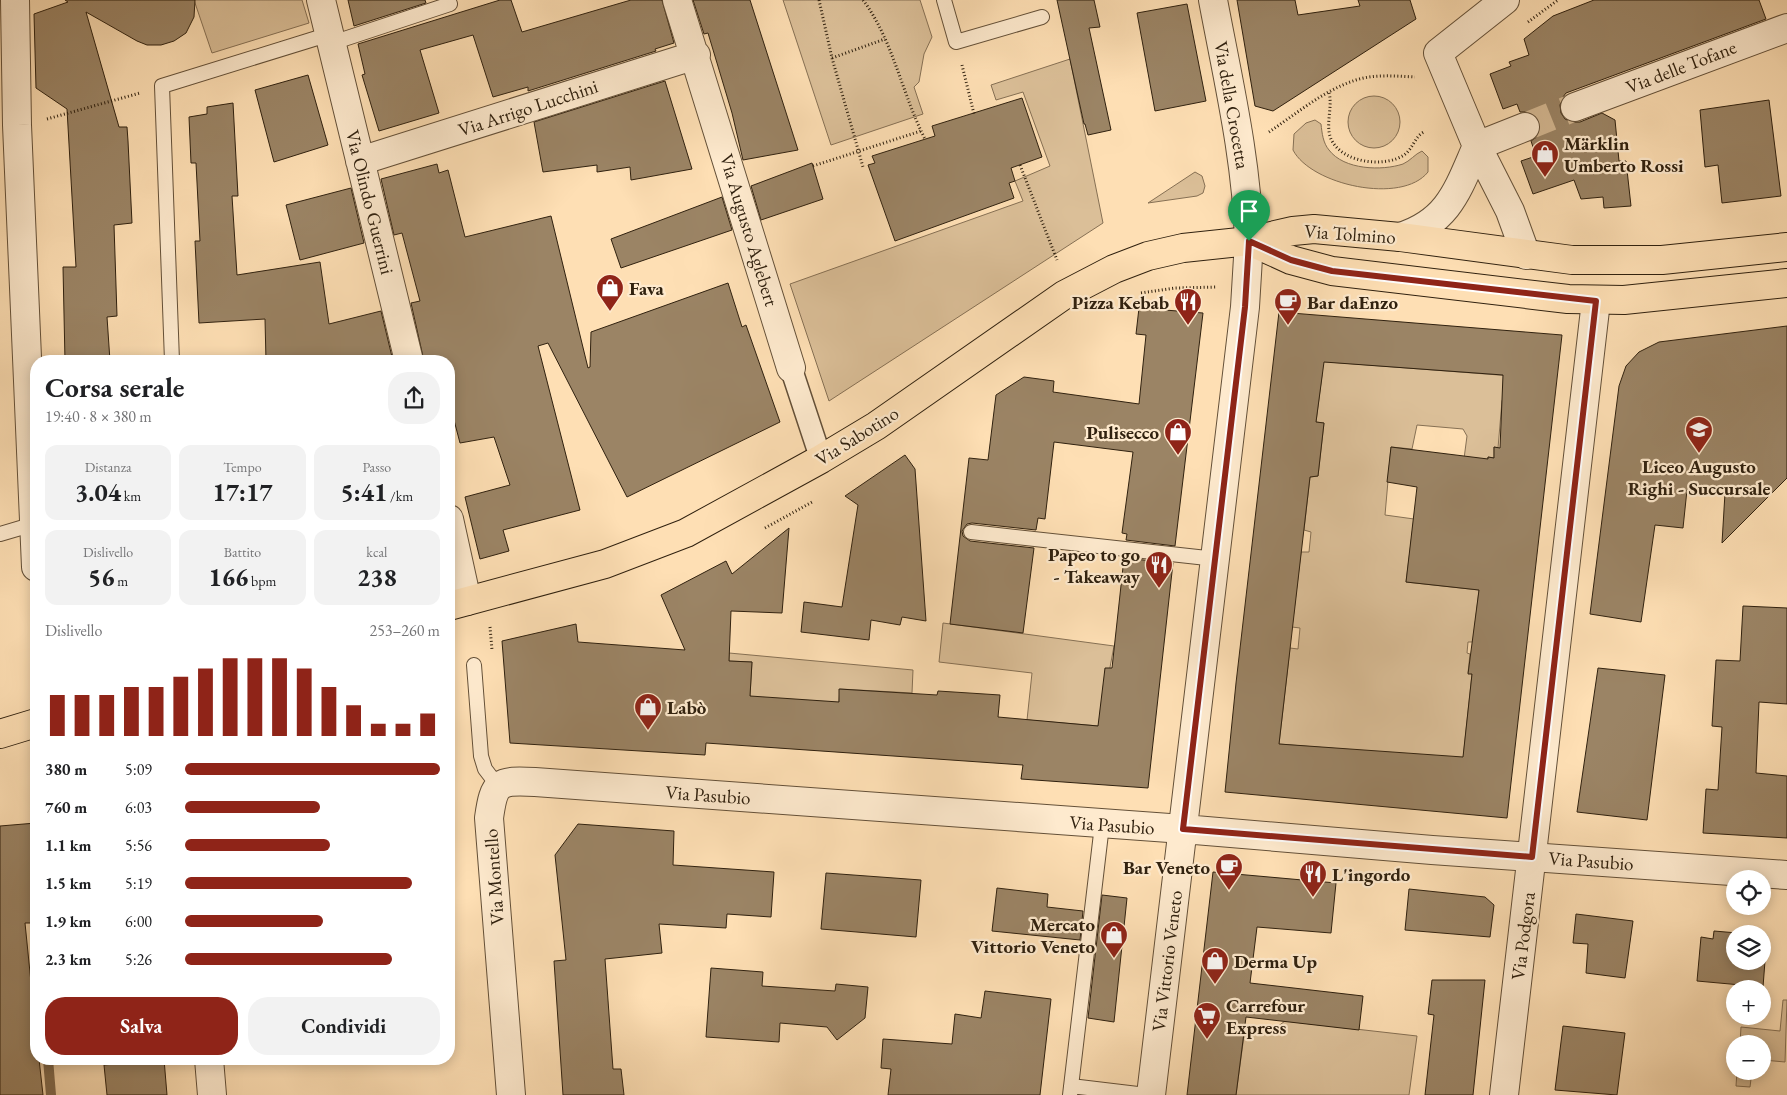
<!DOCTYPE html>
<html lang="it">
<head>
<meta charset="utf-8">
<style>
  body { margin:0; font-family:"EB Garamond",serif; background:#f2f2f2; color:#202124; height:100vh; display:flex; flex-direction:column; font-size:19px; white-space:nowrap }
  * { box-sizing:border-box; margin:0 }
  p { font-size:16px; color:#757577 }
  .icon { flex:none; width:28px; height:28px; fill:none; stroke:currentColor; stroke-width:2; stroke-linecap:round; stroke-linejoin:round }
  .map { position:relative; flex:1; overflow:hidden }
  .details { position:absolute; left:30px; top:355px; width:425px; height:710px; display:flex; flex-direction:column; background:#fff; border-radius:20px; box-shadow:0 2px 12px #0003 }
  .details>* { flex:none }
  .buttons { position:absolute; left:1726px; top:870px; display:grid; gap:10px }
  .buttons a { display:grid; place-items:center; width:45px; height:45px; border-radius:50%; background:#fff; box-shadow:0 2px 12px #0003; font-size:25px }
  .pin { position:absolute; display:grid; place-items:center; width:42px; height:42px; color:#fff; margin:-51px -21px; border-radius:50% 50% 50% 0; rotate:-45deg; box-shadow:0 0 5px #0007 }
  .pin .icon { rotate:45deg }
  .round { display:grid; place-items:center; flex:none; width:52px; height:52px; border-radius:20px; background:#f2f2f2 }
  .overview { display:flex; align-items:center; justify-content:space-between; height:85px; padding:0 15px }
  h1 { font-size:28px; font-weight:700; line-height:38px }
  .stats { display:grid; grid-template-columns:repeat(3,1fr); gap:8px; height:85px; padding:5px 15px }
  .stats div { display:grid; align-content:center; border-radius:12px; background:#f2f2f2; text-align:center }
  .stats b { font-size:25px; font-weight:700 }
  .stats small { font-size:14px; font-weight:400 }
  .stats p { font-size:14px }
  .chart { height:140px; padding:10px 15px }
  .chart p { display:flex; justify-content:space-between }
  .chart svg { width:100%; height:90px; margin-top:5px; stroke:#8f2418; stroke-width:6 }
  .primary-button { display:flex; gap:10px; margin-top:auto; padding:10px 15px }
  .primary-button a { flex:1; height:58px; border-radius:20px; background:#8f2418; color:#fff; font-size:20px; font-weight:700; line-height:58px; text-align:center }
  .primary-button a+a { background:#f2f2f2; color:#202124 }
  ul { padding:0 15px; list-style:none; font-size:16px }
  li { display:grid; grid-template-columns:80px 60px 1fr; align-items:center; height:38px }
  li i { height:12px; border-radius:6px; background:#8f2418 }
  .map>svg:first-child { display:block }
</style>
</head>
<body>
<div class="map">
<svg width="1787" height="1095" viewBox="0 0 1787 1095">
  <rect width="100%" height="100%" fill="#fedfb4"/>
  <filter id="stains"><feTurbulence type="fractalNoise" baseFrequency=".004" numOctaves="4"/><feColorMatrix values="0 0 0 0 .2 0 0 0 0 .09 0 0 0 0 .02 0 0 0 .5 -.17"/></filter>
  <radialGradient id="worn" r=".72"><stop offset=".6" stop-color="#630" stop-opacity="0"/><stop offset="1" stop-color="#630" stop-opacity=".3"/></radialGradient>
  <!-- green -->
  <path fill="#dbbf98" stroke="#867054" d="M194,0H302L309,23L212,53Z
    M783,0H920L932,37L924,54L919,82L914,87L923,114L831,145Z
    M1070,59L1103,223L829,401L790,284L1023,201L1015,181L1050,166L1023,92L996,100L991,85Z
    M1348 122a26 26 0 1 1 52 0a26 26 0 1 1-52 0Z
    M1315,120L1321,124C1322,133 1323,143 1329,150C1344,170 1382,171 1403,164C1410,161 1415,154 1422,151L1428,157V172C1402,205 1311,185 1293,150L1294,134L1306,123Z
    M1195,172L1202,176L1205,186L1203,193L1197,196L1148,203Z
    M1302,360L1512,376L1502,401L1498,448L1494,447V458L1488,457L1486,474L1458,504L1467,436L1463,429L1417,425L1412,449L1391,447L1385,515L1414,519L1406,582L1479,590L1473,642H1468L1467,653L1470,654L1468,673L1472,674L1463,759L1279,744L1290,648L1298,649L1300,628L1292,627L1301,552H1309L1311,532L1304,530L1310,477L1318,476L1324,423L1316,422L1322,375Z
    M943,623L1114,646L1099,726L1027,720L1032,673L939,662Z
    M729,653L913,670L912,693L840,689L837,724L750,696L752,662L729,661Z
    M1783,1000H1787L1785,1062L1763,1060L1762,1044H1740L1741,1027L1780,1031Z
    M1285,1021L1417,1036L1409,1095H1236L1245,1028L1273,1030Z
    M1737,1071H1752L1750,1087L1736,1086Z"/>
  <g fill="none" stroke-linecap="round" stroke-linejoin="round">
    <!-- stream -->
    <path stroke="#826c50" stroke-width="10" d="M34,910L36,937
      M48,1059L51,1095"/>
  </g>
  <!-- building -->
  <path fill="#9b8465" stroke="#30210f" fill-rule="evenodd" d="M65,0H195L194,17L186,33L174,41L161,45H147L137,41L86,12L119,127H127L128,141L132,223L114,225L117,316L107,317L110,361H65L63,267H76L67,109L36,88L34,14L68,2Z
    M348,0H425L426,3L354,26Z
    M500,0H511L522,32L631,0H662L674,43L655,49L656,51L528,91V87L493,97L473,35L420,50L439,113L379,131L362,75L365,74L358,44Z
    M693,0H750L798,150L743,160L732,113L708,33L704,34Z
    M1057,0H1094L1100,27L1089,28L1111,130L1088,135L1085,124H1084Z
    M1237,0H1295L1298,15L1360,6L1358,0H1410L1416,19L1273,111L1255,106Z
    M1594,0H1759L1766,19L1566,93L1563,97L1560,105L1561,113L1565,119L1572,122H1580L1602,113L1615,120L1619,161H1626L1631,206L1604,208L1603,197L1581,199L1574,180L1533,194L1521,161L1536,156L1531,141L1538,136L1540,130V122L1534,114L1528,112H1520L1517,104L1503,109L1490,74L1511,66L1509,62L1529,55L1524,39L1553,16Z
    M1187,4L1206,101L1155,111L1137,13Z
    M308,75L328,145L274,162L255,90Z
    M665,81L692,169L631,180L630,167L597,172V165L543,172L534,122Z
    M1022,98L1042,157L1011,168L1015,181L1009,183L1014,198L895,241L868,165L875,163L872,156L935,136L932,126Z
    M1769,100L1781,196L1722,203L1718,165L1705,167L1700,110Z
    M233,103L238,196H232L237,275L320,262L329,324L381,311L393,361H266L265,319L199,323L195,241H200L196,163H191L189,117L207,114V107Z
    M812,163L823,199L761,220L751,186Z
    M437,164L439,173L448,170L465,237L551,216L588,368L590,367L591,332L728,283L742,327L746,325L780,422L627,497L548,343L538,346L580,510L503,530L509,551L480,559L465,497L510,485L494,437L460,443L449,401V361H424L411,303L420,301L402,233L394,235L381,179Z
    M351,188L364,243L300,260L286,205Z
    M722,197L732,230L621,268L611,239Z
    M1139,308L1203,313L1175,546L1126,540L1127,534L1122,533L1133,452L1054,442L1045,519L1038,518L1036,530L972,523L967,524L962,531L963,536L970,541L1034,548L1023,633L950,624L969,458L988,460L996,395L1024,377L1054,381L1053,392L1139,404L1146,335L1136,334Z
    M1279,312L1562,335L1507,818L1225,792L1236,683ZM1324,362L1503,375L1500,448L1494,447V458L1488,457V459L1391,447L1387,482L1417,487L1406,582L1479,590L1468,674H1472L1463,757L1279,744L1310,477L1318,476L1324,423L1316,422Z
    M1787,326V478L1722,543L1725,493L1687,490L1683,528L1655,525L1641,622L1590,614L1619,386L1626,366L1639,352L1659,342Z
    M905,455L915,469L926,621L902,617L900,625L871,620L869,640L801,632L804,602L842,607L858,505L845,496Z
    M789,528L782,613L731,611L729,661L752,662L750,696L839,702V689L937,695L938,691L1000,695L998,717L1098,726L1105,668H1112L1124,558L1173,563L1148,788L1021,779L1023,765L706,743L705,755L510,743L502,641L576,624L578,642L685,650L661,595L726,561L732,574Z
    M1743,606L1787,608V704L1759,702L1756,773L1787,776V838L1703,833L1706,789L1718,790L1722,727L1712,726L1716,660L1740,661Z
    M1598,668L1665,675L1647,820L1577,812Z
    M36,823V923H25L36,1032V1059H39L43,1095H0V826Z
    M578,824L674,831L673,865L774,872L771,917L727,914L726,928L659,924L662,953L605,959L613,1069H621L624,1095H563L554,961L566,960L555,855Z
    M1213,872L1336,883L1331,933L1257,927L1250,983L1363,996L1359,1030L1246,1017L1236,1095H1187Z
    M826,873L921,880L916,937L821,929Z
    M997,888L1048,894L1047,907L1083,911L1080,940L992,931Z
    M1409,889L1485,897L1494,905L1490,937L1405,930Z
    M1102,895L1127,898L1114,1022L1088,1018Z
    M1576,914L1633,921L1625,978L1586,973L1588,944L1573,943Z
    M1714,931L1749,934H1735V961H1762V935H1767L1763,987L1697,981L1701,937L1713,939Z
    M711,968L763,972L762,986L835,991L836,984L868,987L865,1018L837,1040L827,1027L780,1023L779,1042L706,1037Z
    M1432,980H1485L1473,1095H1425L1434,1015L1428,1014Z
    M985,991L1051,999L1040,1095H888L891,1069L881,1068L883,1039L952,1044L955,1014L981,1018Z
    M1563,1026L1625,1033L1617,1095L1555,1090Z
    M164,1059L167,1095H107L104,1065Z"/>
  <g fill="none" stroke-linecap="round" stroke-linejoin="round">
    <!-- minor-tunnel -->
    <path stroke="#d5b993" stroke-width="28" stroke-dasharray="28 14" stroke-linecap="butt" d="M1525,127L1575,107"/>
    <defs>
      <path id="service" d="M944,0L956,42L1042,17
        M332,43L450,4L448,0
        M172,361L162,86L330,34
        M971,532L1216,559
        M0,534L34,524
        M474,665L481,756L485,769L498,786
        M1071,1086L1146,1095
        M1070,1095L1102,825"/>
      <path id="pedestrian" d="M791,368L821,459"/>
      <path id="minor" d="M15,0L17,125L36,567
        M321,0L409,361
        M677,0L791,368
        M1213,0C1228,80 1247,160 1249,241
        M1505,0L1438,53L1477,146L1510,211L1526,255
        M1575,107L1787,28
        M1477,146L1525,127
        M360,161L696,55
        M1400,237C1449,222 1458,189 1477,146
        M449,519L467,601
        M209,1059L212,1095
        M511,1095L489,818C494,782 498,780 535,782L1183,829
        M1504,1095L1596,301"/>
      <path id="tertiary" d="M1183,829L1432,850L1787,875
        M1151,1095L1245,307L1249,241"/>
      <path id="primary" d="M1249,241L1291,260L1332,271L1568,299L1624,300L1787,283
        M449,606L605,564L686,533L821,459L876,426L1064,295L1114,269L1148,256L1183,248L1249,241L1293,231L1314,229L1400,237L1572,260H1662L1787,247
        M0,734L36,723"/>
    </defs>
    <!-- service casing -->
    <use href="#service" stroke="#645038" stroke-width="16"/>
    <!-- pedestrian casing -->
    <use href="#pedestrian" stroke="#645038" stroke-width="24"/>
    <!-- minor casing -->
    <use href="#minor" stroke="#645038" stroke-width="30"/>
    <!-- tertiary casing -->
    <use href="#tertiary" stroke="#645038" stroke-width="30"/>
    <!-- primary casing -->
    <use href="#primary" stroke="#30210f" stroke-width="30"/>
    <!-- path -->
    <path stroke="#30210f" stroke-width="3" stroke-dasharray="1 2.5" stroke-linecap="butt" d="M819,0L832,58L863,167
      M863,0C893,40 902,94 925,139
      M1528,22L1558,0
      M832,58L885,39
      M962,65L974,114
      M1329,93C1333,107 1325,124 1331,139C1342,163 1384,168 1404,155C1413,149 1415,136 1424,132
      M47,119L140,93
      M1269,132C1296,114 1324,90 1356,80C1375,74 1395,76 1415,77
      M1020,165L1057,260
      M813,166L921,131
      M1141,293L1175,288L1217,287
      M765,528L814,501
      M490,627L492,650
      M449,654L450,661"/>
    <!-- service -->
    <use href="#service" stroke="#feeace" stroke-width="14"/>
    <!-- pedestrian -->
    <use href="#pedestrian" stroke="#feeace" stroke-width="21"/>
    <!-- minor -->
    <use href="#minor" stroke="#feeace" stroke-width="28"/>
    <!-- tertiary -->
    <use href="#tertiary" stroke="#feeace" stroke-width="28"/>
    <!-- primary -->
    <use href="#primary" stroke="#fedfb4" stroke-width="28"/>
  </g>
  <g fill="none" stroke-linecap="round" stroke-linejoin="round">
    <defs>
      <path id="route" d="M1249,241L1291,260L1332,271L1596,301L1532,857L1183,829L1245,307Z"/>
    </defs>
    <!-- route casing -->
    <use href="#route" stroke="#fff" stroke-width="10"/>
    <!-- route -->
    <use href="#route" stroke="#8f2418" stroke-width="6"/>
  </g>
  <!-- icons -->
  <defs>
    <symbol id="shop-pin" viewBox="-11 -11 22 30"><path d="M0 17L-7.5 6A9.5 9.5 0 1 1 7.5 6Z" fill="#8f2418" stroke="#feeace"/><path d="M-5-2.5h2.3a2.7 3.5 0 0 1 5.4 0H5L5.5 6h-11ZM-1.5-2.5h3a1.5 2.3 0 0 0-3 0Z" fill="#fff"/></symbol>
    <symbol id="restaurant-pin" viewBox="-11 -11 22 30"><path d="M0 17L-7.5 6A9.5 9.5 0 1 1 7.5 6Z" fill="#8f2418" stroke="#feeace"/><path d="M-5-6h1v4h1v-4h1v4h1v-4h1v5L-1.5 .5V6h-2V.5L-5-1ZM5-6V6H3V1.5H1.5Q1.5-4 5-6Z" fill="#fff"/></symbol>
    <symbol id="cafe-pin" viewBox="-11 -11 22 30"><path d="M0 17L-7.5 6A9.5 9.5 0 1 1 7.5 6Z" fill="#8f2418" stroke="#feeace"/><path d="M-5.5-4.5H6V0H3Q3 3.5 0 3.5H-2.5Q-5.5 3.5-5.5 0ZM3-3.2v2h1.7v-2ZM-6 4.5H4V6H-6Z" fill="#fff"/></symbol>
    <symbol id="school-pin" viewBox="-11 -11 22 30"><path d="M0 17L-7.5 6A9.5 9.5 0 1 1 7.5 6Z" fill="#8f2418" stroke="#feeace"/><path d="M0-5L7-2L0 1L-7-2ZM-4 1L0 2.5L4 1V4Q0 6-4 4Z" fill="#fff"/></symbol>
    <symbol id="supermarket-pin" viewBox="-11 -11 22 30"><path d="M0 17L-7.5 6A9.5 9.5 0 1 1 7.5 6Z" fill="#8f2418" stroke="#feeace"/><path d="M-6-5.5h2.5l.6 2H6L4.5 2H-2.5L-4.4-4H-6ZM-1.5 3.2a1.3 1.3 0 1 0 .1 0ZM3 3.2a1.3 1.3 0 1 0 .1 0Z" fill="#fff"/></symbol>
  </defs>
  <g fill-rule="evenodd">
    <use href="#shop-pin" x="1529" y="138" width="32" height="43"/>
    <use href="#shop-pin" x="594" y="272" width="32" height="43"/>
    <use href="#restaurant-pin" x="1172" y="286" width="32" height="43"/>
    <use href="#cafe-pin" x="1272" y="286" width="32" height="43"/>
    <use href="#school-pin" x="1683" y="414" width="32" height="43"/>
    <use href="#shop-pin" x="1162" y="416" width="32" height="43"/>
    <use href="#restaurant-pin" x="1143" y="549" width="32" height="43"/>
    <use href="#shop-pin" x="632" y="691" width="32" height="43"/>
    <use href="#cafe-pin" x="1213" y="851" width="32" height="43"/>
    <use href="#restaurant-pin" x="1297" y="858" width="32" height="43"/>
    <use href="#shop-pin" x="1098" y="919" width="32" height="43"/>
    <use href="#shop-pin" x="1199" y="945" width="32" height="43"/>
    <use href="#supermarket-pin" x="1191" y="1000" width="32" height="43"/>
  </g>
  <g text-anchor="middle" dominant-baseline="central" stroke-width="4.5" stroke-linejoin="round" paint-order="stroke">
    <!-- street labels -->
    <g font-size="19" fill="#30210f" stroke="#feeace">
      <text transform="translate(1681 67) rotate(-21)">Via delle Tofane</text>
      <text transform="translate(1232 105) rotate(80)">Via della Crocetta</text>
      <text transform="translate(528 108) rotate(-18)">Via Arrigo Lucchini</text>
      <text transform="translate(370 202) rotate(76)">Via Olindo Guerrini</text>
      <text transform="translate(749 230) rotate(73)">Via Augusto Aglebert</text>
      <text transform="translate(1350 234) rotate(4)">Via Tolmino</text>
      <text transform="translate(857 436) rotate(-32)">Via Sabotino</text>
      <text transform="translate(708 795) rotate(4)">Via Pasubio</text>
      <text transform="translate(1112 825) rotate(4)">Via Pasubio</text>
      <text transform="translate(1591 861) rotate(4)">Via Pasubio</text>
      <text transform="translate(494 877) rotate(-94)">Via Montello</text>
      <text transform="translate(1523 936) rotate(-83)">Via Podgora</text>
      <text transform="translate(1167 961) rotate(-83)">Via Vittorio Veneto</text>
    </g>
    <!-- poi labels -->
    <g font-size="19" font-weight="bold" fill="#30210f" stroke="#feeace" text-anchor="start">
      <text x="1564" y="143">Märklin<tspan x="1564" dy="22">Umberto Rossi</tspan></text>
      <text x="629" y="288">Fava</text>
      <text x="1169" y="302" text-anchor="end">Pizza Kebab</text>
      <text x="1307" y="302">Bar daEnzo</text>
      <text x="1159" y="432" text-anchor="end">Pulisecco</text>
      <text x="1699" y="466" text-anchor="middle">Liceo Augusto<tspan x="1699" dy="22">Righi - Succursale</tspan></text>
      <text x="1140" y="554" text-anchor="end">Papeo to go<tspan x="1140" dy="22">- Takeaway</tspan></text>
      <text x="667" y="707">Labò</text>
      <text x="1210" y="867" text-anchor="end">Bar Veneto</text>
      <text x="1332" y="874">L'ingordo</text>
      <text x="1095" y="924" text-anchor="end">Mercato<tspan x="1095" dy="22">Vittorio Veneto</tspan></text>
      <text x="1234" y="961">Derma Up</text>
      <text x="1226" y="1005">Carrefour<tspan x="1226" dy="22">Express</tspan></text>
    </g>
  </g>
  <rect width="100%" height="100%" filter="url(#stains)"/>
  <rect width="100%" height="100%" fill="url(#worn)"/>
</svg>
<div class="buttons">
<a><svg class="icon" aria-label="locate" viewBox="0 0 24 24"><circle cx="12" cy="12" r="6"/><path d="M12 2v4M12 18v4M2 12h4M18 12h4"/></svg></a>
<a><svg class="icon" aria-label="layers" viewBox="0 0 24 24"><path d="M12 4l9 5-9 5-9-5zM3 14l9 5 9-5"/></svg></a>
<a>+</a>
<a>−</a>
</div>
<div class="pin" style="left:1249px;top:241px;background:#1e9e55"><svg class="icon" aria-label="arrive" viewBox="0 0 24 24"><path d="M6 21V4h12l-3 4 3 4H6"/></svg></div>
<section class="details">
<div class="overview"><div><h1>Corsa serale</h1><p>19:40 · 8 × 380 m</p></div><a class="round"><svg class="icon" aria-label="share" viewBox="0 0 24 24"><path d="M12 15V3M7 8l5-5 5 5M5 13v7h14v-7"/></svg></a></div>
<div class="stats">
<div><p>Distanza</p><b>3.04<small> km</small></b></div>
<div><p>Tempo</p><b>17:17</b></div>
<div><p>Passo</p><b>5:41<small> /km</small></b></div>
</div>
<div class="stats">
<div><p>Dislivello</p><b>56<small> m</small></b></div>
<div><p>Battito</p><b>166<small> bpm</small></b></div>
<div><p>kcal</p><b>238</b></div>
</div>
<div class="chart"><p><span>Dislivello</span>253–260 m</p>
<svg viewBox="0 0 160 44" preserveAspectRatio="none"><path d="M5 44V24M15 44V24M25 44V24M35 44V20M45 44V20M55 44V15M65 44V11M75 44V6M85 44V6M95 44V6M105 44V11M115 44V20M125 44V29M135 44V38M145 44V38M155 44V33"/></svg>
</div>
<ul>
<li><b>380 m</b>5:09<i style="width:100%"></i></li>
<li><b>760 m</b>6:03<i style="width:53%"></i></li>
<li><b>1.1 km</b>5:56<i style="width:57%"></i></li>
<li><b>1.5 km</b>5:19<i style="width:89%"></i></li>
<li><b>1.9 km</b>6:00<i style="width:54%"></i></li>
<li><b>2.3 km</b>5:26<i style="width:81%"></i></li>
</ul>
<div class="primary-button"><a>Salva</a><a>Condividi</a></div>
</section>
</div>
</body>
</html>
